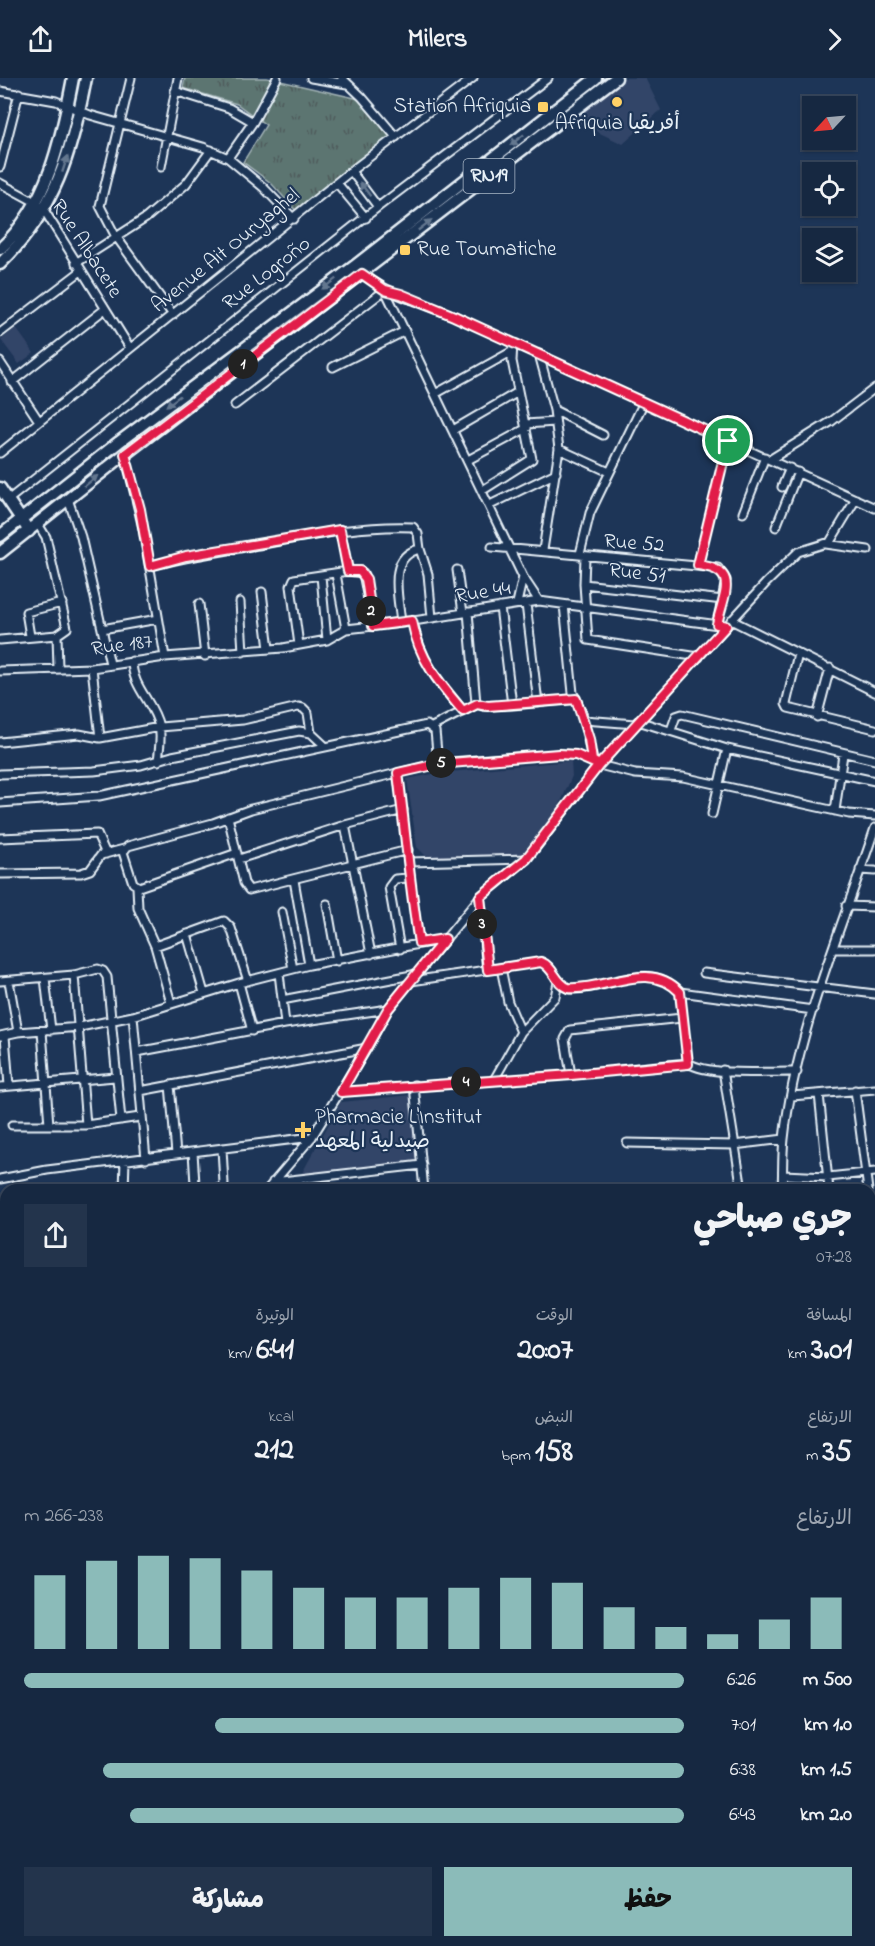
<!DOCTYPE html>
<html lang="ar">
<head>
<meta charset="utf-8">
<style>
  body { margin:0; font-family:"Indie Flower","Playpen Sans Arabic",sans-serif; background:#23344c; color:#f1f3f6; direction:rtl; height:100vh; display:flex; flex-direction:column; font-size:22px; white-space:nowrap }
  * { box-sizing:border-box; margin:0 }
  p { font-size:20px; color:#9ea6b1 }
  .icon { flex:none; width:33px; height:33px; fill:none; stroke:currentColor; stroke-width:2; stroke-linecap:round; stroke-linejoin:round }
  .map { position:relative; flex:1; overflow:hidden; direction:ltr }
  .sheet { position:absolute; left:0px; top:1106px; width:876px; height:764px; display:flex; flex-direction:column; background:#162841; border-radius:18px 18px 0 0; box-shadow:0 2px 4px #0004,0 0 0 2px #35445a; direction:rtl }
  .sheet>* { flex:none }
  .needle { width:39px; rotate:244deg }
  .controls { position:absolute; left:802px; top:18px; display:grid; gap:12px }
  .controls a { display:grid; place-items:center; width:54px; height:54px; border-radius:0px; background:#162841; box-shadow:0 2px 4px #0004,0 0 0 2px #35445a; font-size:30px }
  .pin { position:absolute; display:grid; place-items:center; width:51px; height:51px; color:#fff; margin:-26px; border:3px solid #fff; border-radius:50%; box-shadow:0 2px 6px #0007 }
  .km { position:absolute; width:30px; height:30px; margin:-15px; border-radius:50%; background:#222; color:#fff; font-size:16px; line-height:30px; text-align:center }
  .round { display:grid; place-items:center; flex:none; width:63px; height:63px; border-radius:0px; background:#23344c }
  .head { display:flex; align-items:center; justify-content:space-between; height:102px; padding:0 24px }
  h1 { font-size:33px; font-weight:800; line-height:45px }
  .stats { display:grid; grid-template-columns:repeat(3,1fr); gap:9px; height:102px; padding:6px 24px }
  .stats div { display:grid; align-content:center }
  .stats b { font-size:30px; font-weight:800 }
  .stats small { font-size:16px; font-weight:400 }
  .stats p { font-size:16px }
  .chart { height:168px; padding:12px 24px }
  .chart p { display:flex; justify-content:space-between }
  .chart svg { width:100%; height:108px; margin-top:6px; stroke:#8bbbb9; stroke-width:6 }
  .action { display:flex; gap:12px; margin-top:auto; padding:12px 24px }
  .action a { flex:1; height:69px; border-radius:0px; background:#8bbbb9; color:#111; font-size:24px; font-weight:800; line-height:69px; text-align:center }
  .action a+a { background:#23344c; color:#f1f3f6 }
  ul { padding:0 24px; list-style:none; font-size:20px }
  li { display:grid; grid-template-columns:96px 72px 1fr; align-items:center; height:45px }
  li i { height:15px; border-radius:8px; background:#8bbbb9 }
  header { display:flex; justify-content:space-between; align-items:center; height:78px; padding:0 24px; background:#162841; font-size:27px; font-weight:800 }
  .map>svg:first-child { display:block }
</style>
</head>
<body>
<header><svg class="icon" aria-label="forward" viewBox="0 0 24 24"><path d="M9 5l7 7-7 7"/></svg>Milers<svg class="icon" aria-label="share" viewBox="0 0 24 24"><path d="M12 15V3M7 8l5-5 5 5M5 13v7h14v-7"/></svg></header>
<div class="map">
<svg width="875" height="1868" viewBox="0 0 875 1868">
  <defs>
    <pattern id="grass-tufts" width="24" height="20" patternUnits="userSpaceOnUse" patternTransform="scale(1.5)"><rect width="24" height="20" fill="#5b7471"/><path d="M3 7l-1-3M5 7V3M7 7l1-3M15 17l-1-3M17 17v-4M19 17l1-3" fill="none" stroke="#4f5c5c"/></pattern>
  </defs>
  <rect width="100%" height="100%" fill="#1d3557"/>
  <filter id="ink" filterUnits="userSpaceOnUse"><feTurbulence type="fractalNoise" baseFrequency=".0167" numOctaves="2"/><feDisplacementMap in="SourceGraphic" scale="12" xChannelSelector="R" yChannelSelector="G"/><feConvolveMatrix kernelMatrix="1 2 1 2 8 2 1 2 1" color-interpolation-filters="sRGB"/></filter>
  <g filter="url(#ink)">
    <!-- built -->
    <path fill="#324467" d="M624,0H645L661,32L623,66L572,42Z
      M16,250L34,275L19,286L1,262Z
      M571,683L572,698L558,731L521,778L427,779L417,769L407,701L438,695Z
      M411,1017L421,1086L302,1095L341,1024Z
      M870,1602L875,1608V1682L870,1685Z"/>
    <!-- grass -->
    <path fill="url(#grass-tufts)" stroke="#a2b2b4" stroke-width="1.5" d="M185,0H267L359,21L396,61L299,136L271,105L243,84L266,47L237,26L183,10Z"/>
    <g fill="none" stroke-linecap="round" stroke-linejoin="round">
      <!-- stream -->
      <path stroke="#829fb3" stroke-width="2" d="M0,1729L6,1733
        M147,1863L148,1868"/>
      <defs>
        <path id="street" d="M131,0L100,128L115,157L173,237
          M311,0L347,6
          M342,0L362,19L396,59
          M0,13L56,23L90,37L203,69L228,80L263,109L294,141
          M175,13L229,30L253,44
          M228,80L253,44L277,0
          M0,89L19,15
          M161,89L178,0
          M351,93L378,129
          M0,105L37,125L44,132L130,270
          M337,105L366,140
          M76,185L146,140L186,106L211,72
          M361,194C381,214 426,226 454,238L875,430
          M385,212L523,499L539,523
          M0,255L81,193
          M539,276L554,332L559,371L543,472
          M0,284L39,343
          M333,289L405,253
          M12,304L105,231
          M435,316L511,274
          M235,327L385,212
          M554,332L603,357
          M526,346L555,344
          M453,352L518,314
          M559,371L609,394
          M0,375L351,93L473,0
          M125,376L143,450L165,579
          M771,381L832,343L875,310
          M468,382L527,350
          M782,409L790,390
          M483,412L532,381L512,283L513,265
          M68,421L81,459L110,586
          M8,422L378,129L548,0
          M490,427L556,395
          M743,435L765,379
          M776,449L798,394
          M340,452L348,493
          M826,466L868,472
          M492,469L718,490L726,502L717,546
          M420,471L428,496L432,540
          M580,476L590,435L643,326
          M585,479L584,506L588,562L699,579
          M698,487L728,363
          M150,488C187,478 225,473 263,466C313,457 362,447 413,449L418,456L420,471C386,478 399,520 401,545
          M457,492L463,535
          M336,496L346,551
          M321,498L327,562
          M584,506L723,522
          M262,514L269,571
          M240,524L243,574
          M517,525L523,499
          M199,526L205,578
          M526,526L538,625
          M564,527L573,615L582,635L593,683
          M468,534L476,625L483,628L512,627L500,529
          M731,542L875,614
          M413,543C419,581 439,605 463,633
          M102,551L158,541
          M57,557L58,590
          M30,558L26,534L62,525
          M0,562L57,557L67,550L46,459L38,446
          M299,567L291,508L294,501L348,493L363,495L373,548
          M798,576L786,626L788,630L875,651
          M132,583C132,610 154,624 159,649C162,659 159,672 158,683
          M92,590L100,660
          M0,593L92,590L165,579L283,570L327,562L346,551L401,545L539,523L726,548
          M512,627L576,621
          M817,639L830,590
          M584,642L635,646
          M638,643L727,671L875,703
          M432,649L477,626
          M671,652L676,638L682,636L875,682
          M0,664L79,656L100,660L160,649L243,642L298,629L303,630L308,635L311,655
          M398,695C405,752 410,809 419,865
          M0,696L94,693L141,687L172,678L299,653L311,655L325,668
          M0,725L99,718L427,647L435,653L438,685
          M835,733L843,676
          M712,736L727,671
          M228,739L244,805L249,812L408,772
          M345,747L371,876
          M0,760L97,756L106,776
          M237,775L139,809L133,805L123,774L128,768L213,745L251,731L438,685L559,676L576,677L599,687L635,696L683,699L849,736L875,738
          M239,781L345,747L403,732
          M409,784L527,781
          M860,792L875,793
          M0,796L81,795L90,792L101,777L124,771
          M294,802L309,887
          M137,809L138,830L155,868L224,843L231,850L248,903
          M480,819L487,892
          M327,826L337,883
          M846,828L875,829
          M282,834L293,891
          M187,856L204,915
          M155,868L171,925
          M400,871L389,809L395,801L408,800
          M833,871H875
          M279,895L285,946
          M704,895L875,916
          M74,897L86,1047
          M45,900L51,952
          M0,903L74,897L98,891L103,893L107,899L121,1042
          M9,903L18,954
          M411,903L541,884C554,889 555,905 569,911C608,913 647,880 680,914L813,932
          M239,905L252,953
          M680,914L688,985
          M282,922L417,896
          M133,938L146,1081
          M42,953L49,1047
          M521,954L555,919L558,904
          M0,958L18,954L80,949L133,938L239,905L309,887L445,861
          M5,958L9,1008
          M137,974L285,946L388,931
          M723,992L742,1112
          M571,997L565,961L570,952L682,940
          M494,1002L521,954L508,924L501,890
          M170,1007L176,1076
          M414,1007L424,1112
          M0,1009L115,999
          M855,1012L868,1112
          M140,1013L367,970
          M341,1014L571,997L688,985C712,999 769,993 797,994
          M819,1016L829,1112
          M792,1018L875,1011
          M12,1047H86L140,1039
          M627,1065L734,1067L784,1061
          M193,1074L195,1106L199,1112
          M783,1097L828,1099L875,1094
          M0,1101L47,1092L312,1059
          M273,1104L422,1087
          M124,1112L125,1082
          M208,1112L220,1111L224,1106L222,1070
          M267,1112L312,1059L367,970L388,931L480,819L527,781L599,687L766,505L798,474L830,464L856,421
          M782,1112C783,1095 782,1078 784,1061C795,956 842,850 875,750
          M870,1129L875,1165
          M0,1161L6,1159
          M0,1201L6,1199
          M870,1245L875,1260
          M870,1292L875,1290
          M0,1449L6,1450
          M0,1646L6,1649
          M225,1863L226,1868
          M264,1863L266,1868
          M469,1863L479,1868
          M571,1863L585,1868
          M780,1863V1868
          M174,1868V1863
          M301,1868L302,1863
          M327,1868V1863
          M353,1868L354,1863
          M418,1868L419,1863
          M514,1868L516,1863
          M616,1868L623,1863"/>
        <path id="secondary" d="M0,171C48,126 61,63 73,0
          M0,186C55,133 72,74 86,0
          M0,410L29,453
          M0,1249L6,1286
          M0,1381L6,1366"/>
        <path id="primary" d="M0,458L119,364L356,187L596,0
          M0,475L125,376L616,0"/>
      </defs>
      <!-- street casing -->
      <use href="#street" stroke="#e8f1f8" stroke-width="11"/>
      <!-- secondary casing -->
      <use href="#secondary" stroke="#e8f1f8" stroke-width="15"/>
      <!-- primary casing -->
      <use href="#primary" stroke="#e8f1f8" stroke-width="15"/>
      <!-- street -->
      <use href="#street" stroke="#1d3557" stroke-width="7"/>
      <!-- secondary -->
      <use href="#secondary" stroke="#1d3557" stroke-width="10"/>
      <!-- primary -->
      <use href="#primary" stroke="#1d3557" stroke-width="10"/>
    </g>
    <!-- one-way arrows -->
    <defs><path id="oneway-solid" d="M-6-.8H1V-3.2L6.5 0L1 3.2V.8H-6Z" transform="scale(1.5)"/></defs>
    <g fill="#64778f">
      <use href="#oneway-solid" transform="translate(517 62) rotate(142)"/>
      <use href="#oneway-solid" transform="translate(65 86) rotate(-72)"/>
      <use href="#oneway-solid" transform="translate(365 111) rotate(-127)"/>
      <use href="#oneway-solid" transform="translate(425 147) rotate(-38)"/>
      <use href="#oneway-solid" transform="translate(329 206) rotate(143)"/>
      <use href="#oneway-solid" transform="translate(173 323) rotate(143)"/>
      <use href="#oneway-solid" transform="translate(91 403) rotate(-39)"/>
    </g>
  </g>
  <g fill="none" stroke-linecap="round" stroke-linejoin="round" filter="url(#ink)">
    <defs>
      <path id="route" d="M728,363L454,238L401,216L385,212L362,196L125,376L140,431L150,488L186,478L340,452L348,493H360L366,501L373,548L412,543C419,581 439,605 463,633L477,626L488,628L576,621L589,661L592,683L599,687L526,781L480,819L488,892L541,884C554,889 555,905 568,910C607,913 648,881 680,914L688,986L571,997L341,1014L388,931L445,861L419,865C410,809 405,752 398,695L438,686L559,676L576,677L599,687L726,548L717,546C724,515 740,492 698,487L728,363"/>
    </defs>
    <!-- route casing -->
    <use href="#route" stroke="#fff" stroke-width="12"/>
    <!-- route -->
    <use href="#route" stroke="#e11d48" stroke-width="8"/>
  </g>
  <!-- markers -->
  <g fill="#ffd166" stroke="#1d3557" stroke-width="2">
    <circle cx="617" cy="24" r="6"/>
    <rect x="537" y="23" width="12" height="12" rx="3"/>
    <rect x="399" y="166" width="12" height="12" rx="3"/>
    <path d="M300 1043h6v6h6v6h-6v6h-6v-6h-6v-6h6z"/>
  </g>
  <g text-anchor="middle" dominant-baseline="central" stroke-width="4.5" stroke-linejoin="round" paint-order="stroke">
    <!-- shield labels -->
    <rect fill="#1d3557" stroke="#abb9c8" stroke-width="1.5" x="463.5" y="81" width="51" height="34" rx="4.5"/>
    <g font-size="20" font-weight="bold" fill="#e8f1f8">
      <text x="489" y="98">RN19</text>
    </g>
    <!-- poi labels -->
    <g font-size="21" fill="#e8f1f8" stroke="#1d3557" text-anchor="start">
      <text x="531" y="29" text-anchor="end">Station Afriquia</text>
      <text x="617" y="46" text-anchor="middle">Afriquia أفريقيا</text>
      <text x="417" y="172">Rue Toumatiche</text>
      <text x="315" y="1040">Pharmacie L'Institut<tspan x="315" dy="24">صيدلية المعهد</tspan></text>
    </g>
    <!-- street labels -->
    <g font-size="21" fill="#e8f1f8" stroke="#1d3557">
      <text transform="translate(86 171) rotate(57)">Rue Albacete</text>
      <text transform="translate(226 173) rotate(-39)">Avenue Ait Ouryaghel</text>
      <text transform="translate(267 196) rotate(-38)">Rue Logroño</text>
      <text transform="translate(634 466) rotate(4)">Rue 52</text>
      <text transform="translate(637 496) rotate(7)">Rue 51</text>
      <text transform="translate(483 515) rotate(-9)">Rue 44</text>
      <text transform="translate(122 568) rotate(-8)">Rue 187</text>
    </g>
  </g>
</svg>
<div class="controls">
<a><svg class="needle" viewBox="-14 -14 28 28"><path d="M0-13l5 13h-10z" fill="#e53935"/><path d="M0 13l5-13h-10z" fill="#9ea6b1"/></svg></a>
<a><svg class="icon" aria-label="locate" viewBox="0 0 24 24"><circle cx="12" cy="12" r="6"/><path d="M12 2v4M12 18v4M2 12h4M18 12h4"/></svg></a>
<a><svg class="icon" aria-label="layers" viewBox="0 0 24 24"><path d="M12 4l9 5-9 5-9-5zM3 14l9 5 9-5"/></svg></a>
</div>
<div class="pin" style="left:728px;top:363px;background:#1e9e55"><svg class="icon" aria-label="arrive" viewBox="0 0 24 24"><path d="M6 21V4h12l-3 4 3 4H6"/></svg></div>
<b class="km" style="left:243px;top:286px">1</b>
<b class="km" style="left:371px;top:533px">2</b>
<b class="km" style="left:482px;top:846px">3</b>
<b class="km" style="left:466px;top:1004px">4</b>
<b class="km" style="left:441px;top:685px">5</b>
<section class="sheet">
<div class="head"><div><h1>جري صباحي</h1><p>07:28</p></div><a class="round"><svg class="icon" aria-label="share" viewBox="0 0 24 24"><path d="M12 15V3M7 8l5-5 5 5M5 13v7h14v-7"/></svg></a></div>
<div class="stats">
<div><p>المسافة</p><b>3.01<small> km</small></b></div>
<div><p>الوقت</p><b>20:07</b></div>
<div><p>الوتيرة</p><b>6:41<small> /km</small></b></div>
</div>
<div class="stats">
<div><p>الارتفاع</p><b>35<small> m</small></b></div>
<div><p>النبض</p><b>158<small> bpm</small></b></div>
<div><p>kcal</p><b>212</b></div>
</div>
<div class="chart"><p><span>الارتفاع</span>238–266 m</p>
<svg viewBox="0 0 160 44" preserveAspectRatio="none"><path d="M5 44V14M15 44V8M25 44V6M35 44V7M45 44V12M55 44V19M65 44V23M75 44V23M85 44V19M95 44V15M105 44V17M115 44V27M125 44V35M135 44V38M145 44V32M155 44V23"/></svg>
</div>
<ul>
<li><b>500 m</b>6:26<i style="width:100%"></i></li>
<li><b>1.0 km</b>7:01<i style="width:71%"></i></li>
<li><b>1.5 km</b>6:38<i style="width:88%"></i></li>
<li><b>2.0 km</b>6:43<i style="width:84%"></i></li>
</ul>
<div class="action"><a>حفظ</a><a>مشاركة</a></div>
</section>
</div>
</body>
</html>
